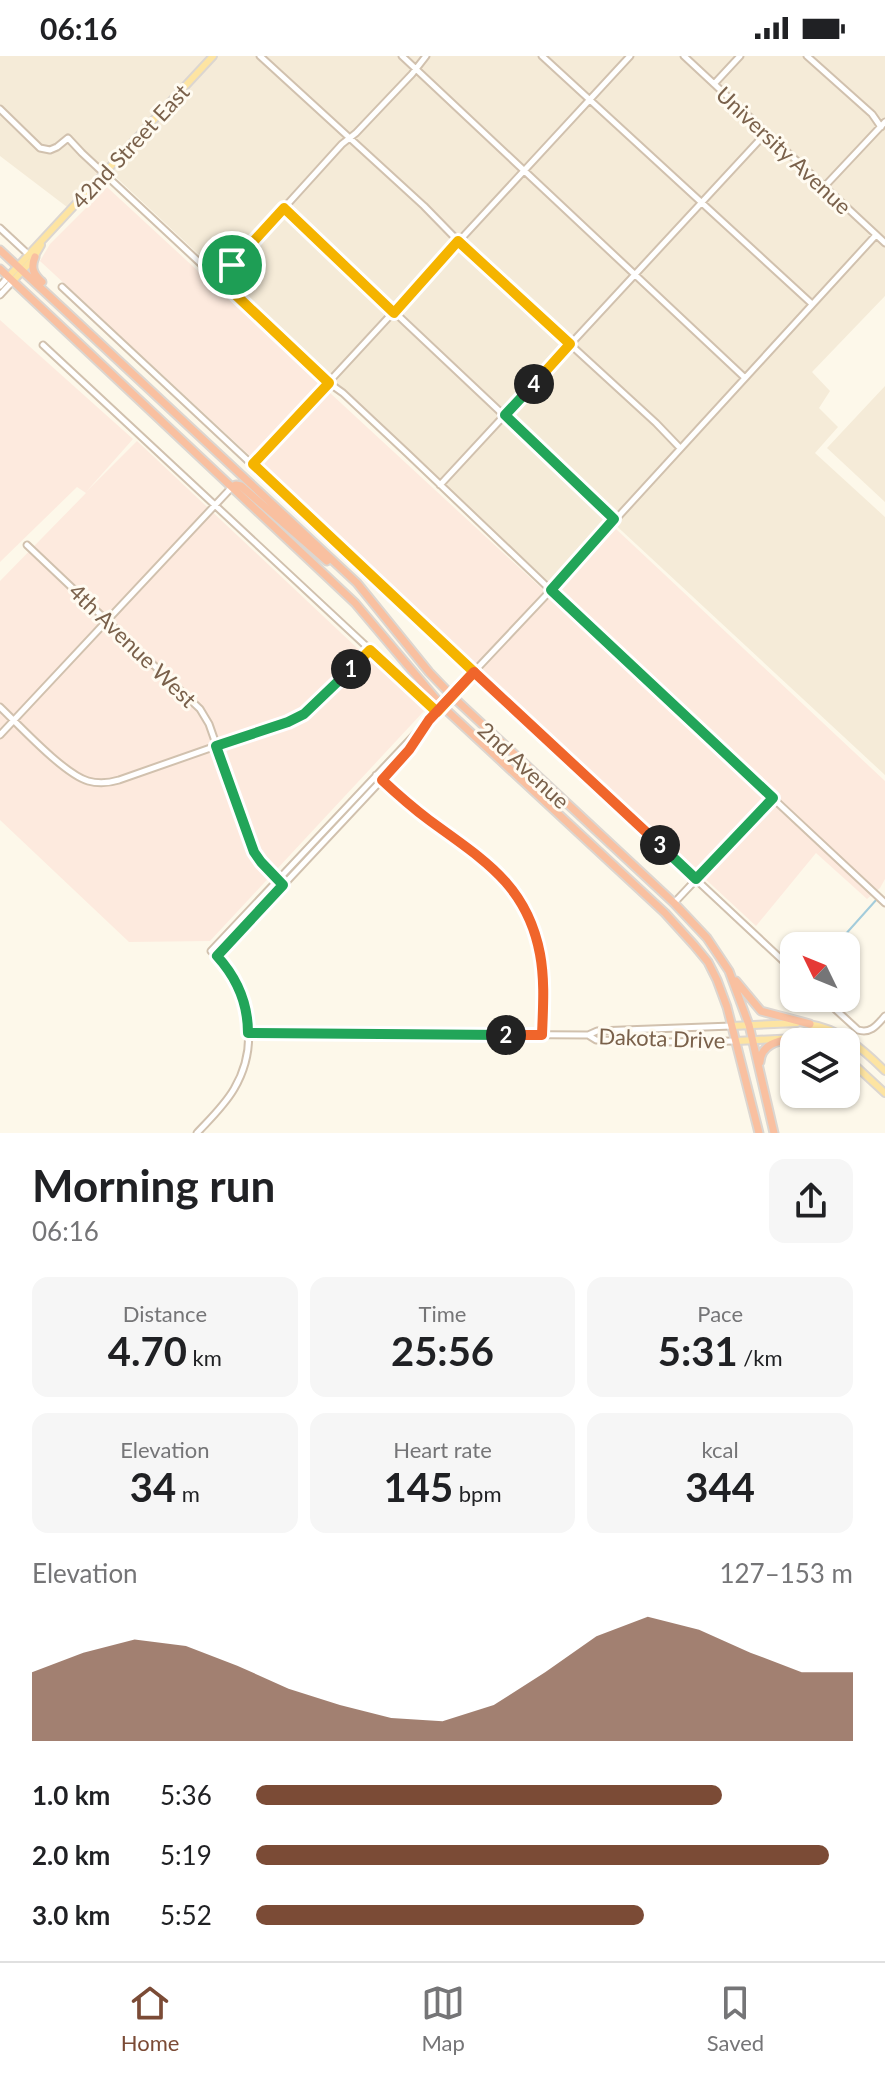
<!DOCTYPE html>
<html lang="en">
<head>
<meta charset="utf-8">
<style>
  body { margin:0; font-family:Lato,sans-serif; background:#f6f6f6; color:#202124; height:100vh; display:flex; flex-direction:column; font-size:30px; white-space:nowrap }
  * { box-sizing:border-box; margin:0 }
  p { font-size:26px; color:#757577 }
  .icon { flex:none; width:44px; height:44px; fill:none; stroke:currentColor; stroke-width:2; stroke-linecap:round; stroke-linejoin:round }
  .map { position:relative; height:1077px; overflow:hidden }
  .panel { display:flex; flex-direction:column; background:#fff; flex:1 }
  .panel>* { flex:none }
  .needle { width:52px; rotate:313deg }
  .controls { position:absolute; left:780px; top:876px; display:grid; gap:16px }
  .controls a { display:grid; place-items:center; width:80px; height:80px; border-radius:16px; background:#fff; box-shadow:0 2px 6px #0004; font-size:40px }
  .pin { position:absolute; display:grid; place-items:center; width:68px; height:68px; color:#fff; margin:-34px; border:4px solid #fff; border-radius:50%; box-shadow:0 2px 8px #0007 }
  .km { position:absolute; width:40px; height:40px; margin:-20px; border-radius:50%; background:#222; color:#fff; font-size:22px; line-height:40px; text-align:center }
  .round { display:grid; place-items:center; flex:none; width:84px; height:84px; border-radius:16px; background:#f6f6f6 }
  .summary { display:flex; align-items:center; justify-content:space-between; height:136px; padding:0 32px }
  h1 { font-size:44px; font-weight:700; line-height:60px }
  .figures { display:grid; grid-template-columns:repeat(3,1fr); gap:12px; height:136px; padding:8px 32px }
  .figures div { display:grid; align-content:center; border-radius:16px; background:#f6f6f6; text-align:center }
  .figures b { font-size:40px; font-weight:700 }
  .figures small { font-size:22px; font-weight:400 }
  .figures p { font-size:22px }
  .chart { height:224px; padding:16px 32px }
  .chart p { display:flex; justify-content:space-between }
  .chart svg { width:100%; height:144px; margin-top:8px; fill:#7b4b36; opacity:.7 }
  ul { padding:0 32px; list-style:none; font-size:26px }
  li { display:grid; grid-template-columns:128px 96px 1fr; align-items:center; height:60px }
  li i { height:20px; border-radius:10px; background:#7b4b36 }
  .status { display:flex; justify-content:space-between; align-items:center; height:56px; padding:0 40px; background:#fff; direction:ltr }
  .status svg { height:22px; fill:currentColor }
  .tabs { display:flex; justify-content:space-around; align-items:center; height:112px; border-top:2px solid #e0e0e0; background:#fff; font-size:22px; color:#757577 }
  .tabs a { display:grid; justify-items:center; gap:4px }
  .tabs .on { color:#7b4b36 }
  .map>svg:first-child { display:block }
</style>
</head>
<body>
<div class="status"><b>06:16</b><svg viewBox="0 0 49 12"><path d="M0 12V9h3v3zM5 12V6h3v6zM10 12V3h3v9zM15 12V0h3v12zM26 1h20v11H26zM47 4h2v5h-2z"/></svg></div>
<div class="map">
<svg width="885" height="1077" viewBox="0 0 885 1077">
  <rect width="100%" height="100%" fill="#fdf8ea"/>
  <!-- residential -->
  <path fill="#f5ebd8" d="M0,0H885V240L812,316L830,335L819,352L838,371L815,397L885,461V719L609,463L549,526L104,110L67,151L0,100Z
    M885,330V446L827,392Z"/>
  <!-- commercial -->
  <path fill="#fdeade" d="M107,131L551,541L616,473L885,725V823L880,832L867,843L816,797L756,870L40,205L50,188Z
    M0,264L133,383L86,436L137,385L424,655L210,885L129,886L0,764V525L86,437L77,431L0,506Z"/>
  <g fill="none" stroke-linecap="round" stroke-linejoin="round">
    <!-- stream -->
    <path stroke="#a3ccdb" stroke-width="2" d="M835,890L877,843"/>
    <defs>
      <path id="minor" d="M260,0L424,150L465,192L656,367L680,392
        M402,0L744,321
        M542,0L812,248
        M684,0L885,187
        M807,0L872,58L881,71
        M714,28L740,0
        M0,53L40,92L50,94L57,91L68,82L82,97L329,327L343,337L407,397L579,561L885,847
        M824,131L885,66
        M284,152L614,463
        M0,172L29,199
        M221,225L232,209L284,152L342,88L356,77L412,18L426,0
        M0,230L8,221
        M62,231L794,915
        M0,239L13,225
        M43,289L437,656
        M253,408L630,0
        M440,429L766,77
        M27,489L200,653L209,668L254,796L264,811L283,829
        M0,651C20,670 64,718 88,725C99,728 109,727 119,724L299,661L312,651L370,594
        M0,679L232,431
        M376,719C394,735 412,752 432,766C485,804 528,830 540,899C545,926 543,952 542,979
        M674,847L773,742
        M217,900L405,699L427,669
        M823,942L858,974C871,978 877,969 885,960
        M248,977L588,979L596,984L664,986L736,985
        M588,979L597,975L732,970
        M197,1077C210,1063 224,1050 234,1033C261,987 249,931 211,895L551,534L876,179"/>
      <path id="major" d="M8,221L213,0
        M13,225L33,203L41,189
        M808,968C839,972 863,993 885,1015
        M732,970L797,967
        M736,985L797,982L822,986
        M846,1001L885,1037"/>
      <path id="highway" d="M0,194L357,527L429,616L452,640L674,847L707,882L729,915L749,969L774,1077
        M35,201C30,212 34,219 42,226
        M0,213L355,547L442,650L665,857L694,889L708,906L717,924L727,951L759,1077
        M232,431L236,429L241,430L327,505
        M736,925L761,955L810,968
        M760,1006C761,988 778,985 793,982"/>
    </defs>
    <!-- minor casing -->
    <use href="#minor" stroke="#d1c1ae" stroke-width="9"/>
    <!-- major casing -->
    <use href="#major" stroke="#dcd6d0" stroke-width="10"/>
    <!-- highway casing -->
    <use href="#highway" stroke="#dcd6d0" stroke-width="11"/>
    <!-- minor -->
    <use href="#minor" stroke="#fff" stroke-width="5"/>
    <!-- major -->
    <use href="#major" stroke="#fde4a2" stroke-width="6"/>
    <!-- highway -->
    <use href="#highway" stroke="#f9c0a0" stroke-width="7"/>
  </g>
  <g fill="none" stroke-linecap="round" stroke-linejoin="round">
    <defs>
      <path id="split-1" d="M232,209L221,225L329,327L253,408L474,616L437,656L370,594L351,613"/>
      <path id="split-2" d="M351,613L304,658L288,666L216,690L254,796L261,806L283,829L217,900C237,922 248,947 248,977L506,979"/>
      <path id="split-3" d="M506,979H542C543,952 545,925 540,898C527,828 482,803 429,764C413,752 397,738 382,724L409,694L429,664L474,616L660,789"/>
      <path id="split-4" d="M534,328L505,359L614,463L551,534L773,742L696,823L660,789"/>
      <path id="split-5" d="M232,209L284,152L394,257L458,185L570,288L534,328"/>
    </defs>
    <!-- split-1 casing -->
    <use href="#split-1" stroke="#fff" stroke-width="16"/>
    <!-- split-2 casing -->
    <use href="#split-2" stroke="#fff" stroke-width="16"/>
    <!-- split-3 casing -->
    <use href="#split-3" stroke="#fff" stroke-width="16"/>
    <!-- split-4 casing -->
    <use href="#split-4" stroke="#fff" stroke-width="16"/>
    <!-- split-5 casing -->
    <use href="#split-5" stroke="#fff" stroke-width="16"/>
    <!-- split-1 -->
    <use href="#split-1" stroke="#f5b400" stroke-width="10"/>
    <!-- split-2 -->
    <use href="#split-2" stroke="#22a559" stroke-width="10"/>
    <!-- split-3 -->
    <use href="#split-3" stroke="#f0652b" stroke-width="10"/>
    <!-- split-4 -->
    <use href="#split-4" stroke="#22a559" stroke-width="10"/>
    <!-- split-5 -->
    <use href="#split-5" stroke="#f5b400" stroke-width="10"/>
  </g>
  <g text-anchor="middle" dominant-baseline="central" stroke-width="6" stroke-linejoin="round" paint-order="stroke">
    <!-- street labels -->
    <g font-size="22" fill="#7a614b" stroke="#fffbf1">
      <text transform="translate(130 90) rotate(-47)">42nd Street East</text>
      <text transform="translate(784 94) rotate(43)">University Avenue</text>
      <text transform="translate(133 589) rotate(44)">4th Avenue West</text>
      <text transform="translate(524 709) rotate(43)">2nd Avenue</text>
      <text transform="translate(662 982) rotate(2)">Dakota Drive</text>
    </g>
  </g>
</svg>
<div class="controls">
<a><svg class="needle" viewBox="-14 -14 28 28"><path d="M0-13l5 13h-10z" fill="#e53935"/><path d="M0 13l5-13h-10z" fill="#757577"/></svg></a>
<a><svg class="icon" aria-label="layers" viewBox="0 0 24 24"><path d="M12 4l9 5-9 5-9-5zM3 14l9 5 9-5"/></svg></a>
</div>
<div class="pin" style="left:232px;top:209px;background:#1e9e55"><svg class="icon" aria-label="arrive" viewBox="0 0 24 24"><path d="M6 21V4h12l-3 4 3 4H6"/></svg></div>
<b class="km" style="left:351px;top:613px">1</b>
<b class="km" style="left:506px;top:979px">2</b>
<b class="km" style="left:660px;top:789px">3</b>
<b class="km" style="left:534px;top:328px">4</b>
</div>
<section class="panel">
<div class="summary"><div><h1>Morning run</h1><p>06:16</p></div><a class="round"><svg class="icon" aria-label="share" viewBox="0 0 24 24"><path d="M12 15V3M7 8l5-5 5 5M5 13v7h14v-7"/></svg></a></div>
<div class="figures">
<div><p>Distance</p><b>4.70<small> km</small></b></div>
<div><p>Time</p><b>25:56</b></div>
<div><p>Pace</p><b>5:31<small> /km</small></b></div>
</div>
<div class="figures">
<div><p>Elevation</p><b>34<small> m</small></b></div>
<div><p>Heart rate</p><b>145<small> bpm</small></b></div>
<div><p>kcal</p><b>344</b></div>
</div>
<div class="chart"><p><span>Elevation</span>127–153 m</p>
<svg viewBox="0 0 160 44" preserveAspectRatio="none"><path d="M0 44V23L10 17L20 13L30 15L40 21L50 28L60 33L70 37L80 38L90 33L100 23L110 12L120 6L130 10L140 17L150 23L160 23V44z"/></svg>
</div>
<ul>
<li><b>1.0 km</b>5:36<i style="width:78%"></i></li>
<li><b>2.0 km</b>5:19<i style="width:96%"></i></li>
<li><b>3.0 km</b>5:52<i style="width:65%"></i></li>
</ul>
</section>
<nav class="tabs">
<a class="on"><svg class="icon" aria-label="home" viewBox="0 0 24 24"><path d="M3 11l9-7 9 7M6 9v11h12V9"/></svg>Home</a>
<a><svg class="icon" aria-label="map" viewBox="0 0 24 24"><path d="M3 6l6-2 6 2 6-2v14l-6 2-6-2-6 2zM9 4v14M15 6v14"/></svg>Map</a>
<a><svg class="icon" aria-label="saved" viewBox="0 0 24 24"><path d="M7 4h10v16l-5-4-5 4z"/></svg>Saved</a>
</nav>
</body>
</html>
